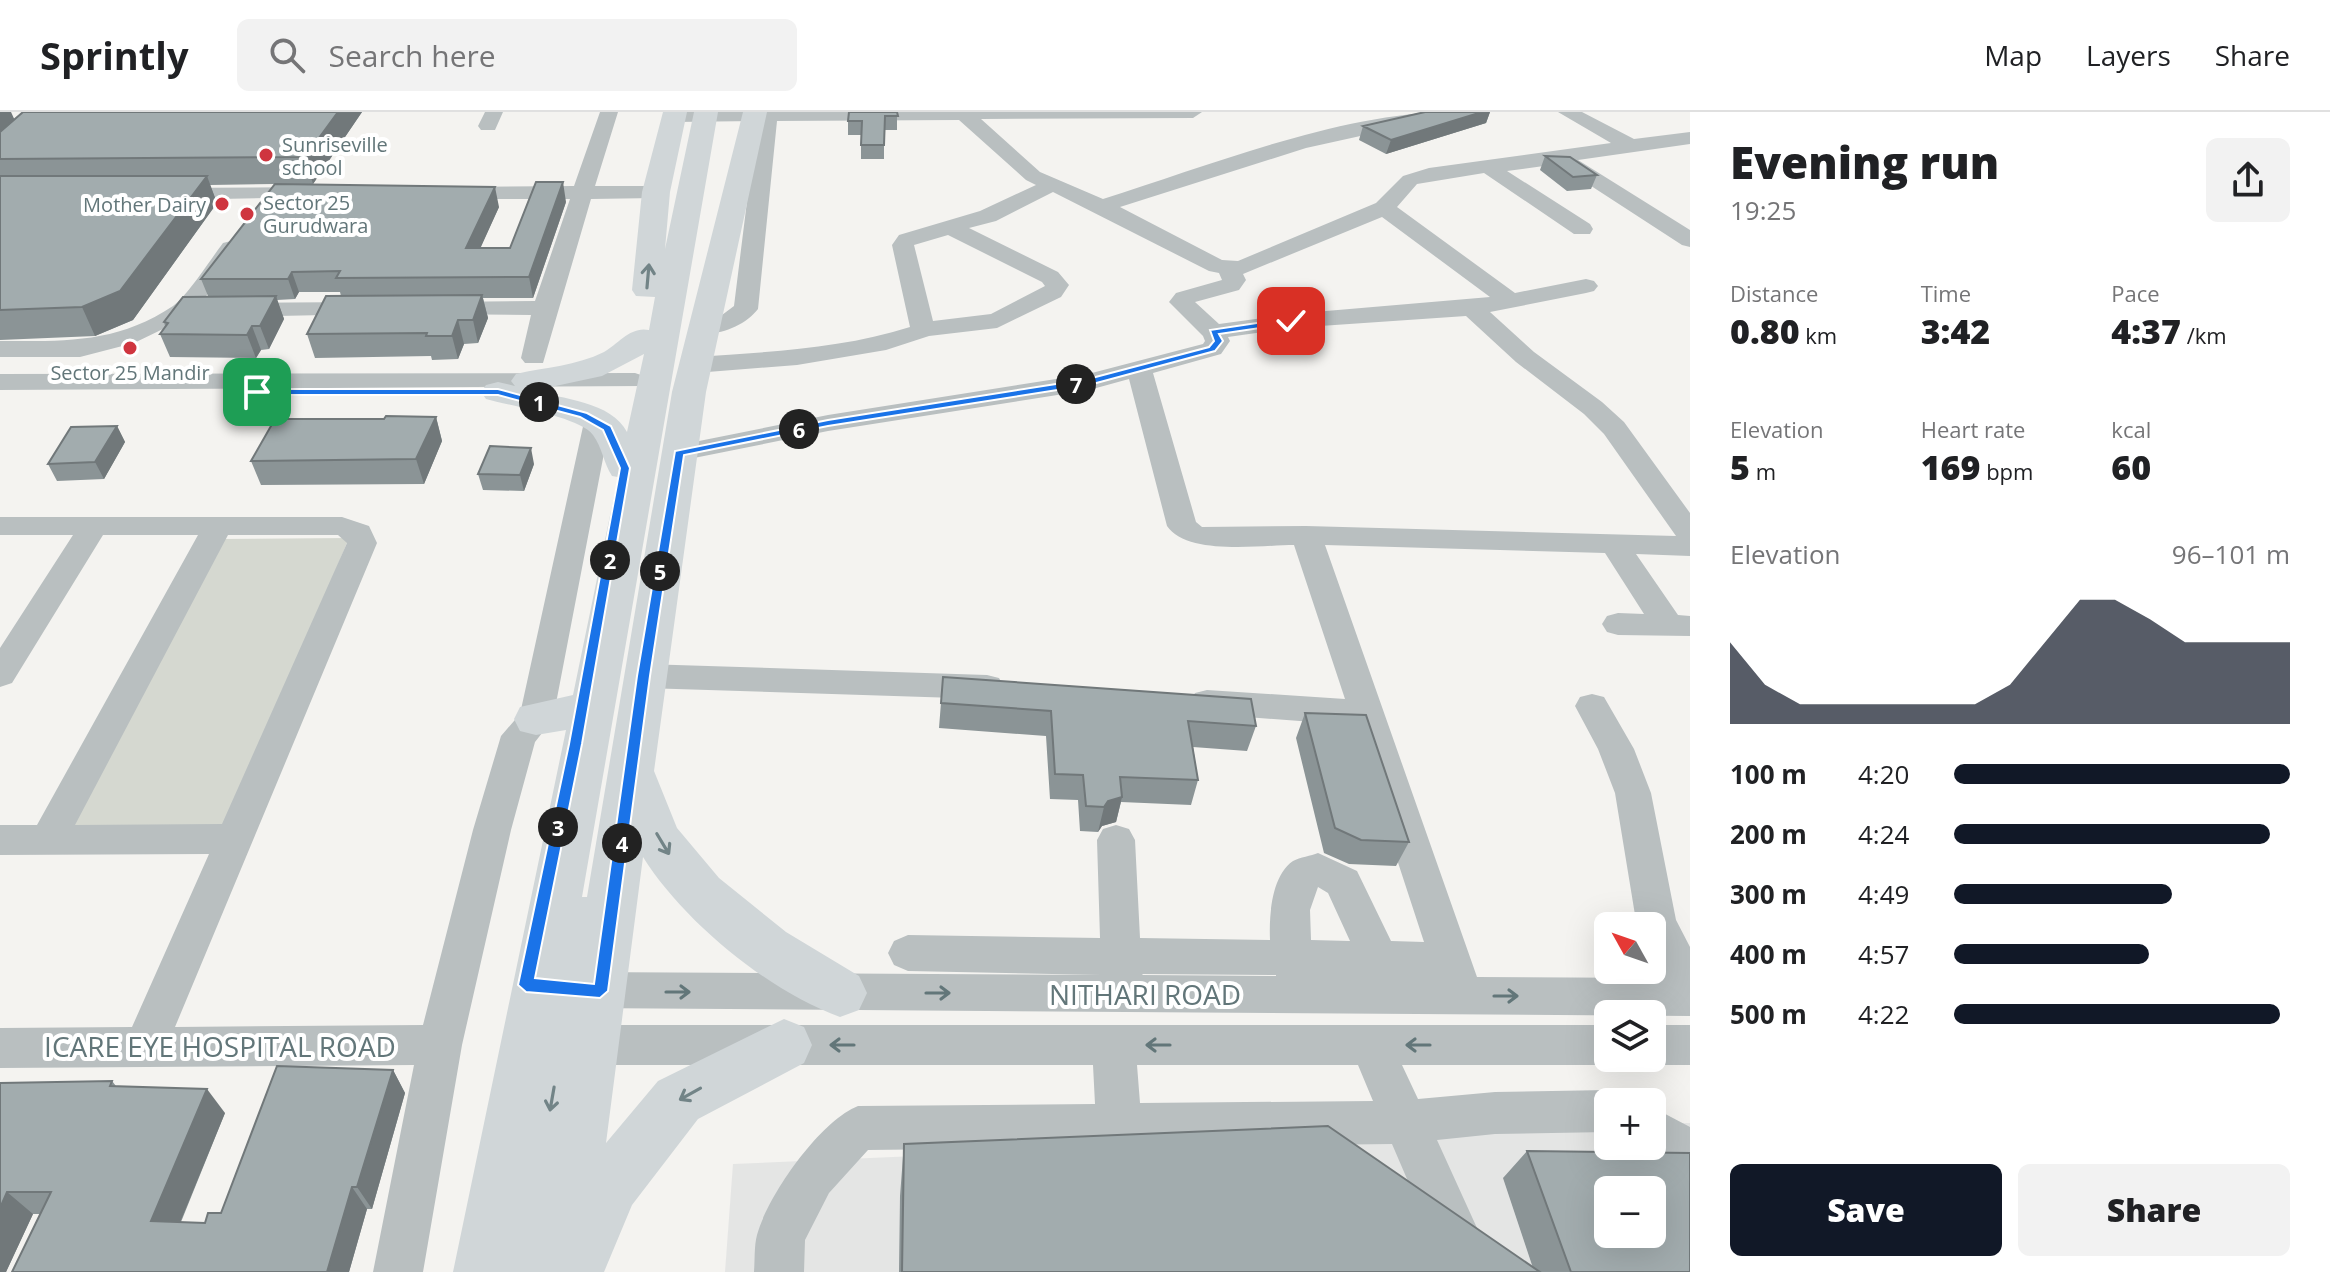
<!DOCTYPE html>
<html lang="en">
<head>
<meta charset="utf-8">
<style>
  body { margin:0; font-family:"Open Sans",sans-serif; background:#f2f2f2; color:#202124; height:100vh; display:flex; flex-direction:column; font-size:30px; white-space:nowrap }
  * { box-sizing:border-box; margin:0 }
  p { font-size:26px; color:#757577 }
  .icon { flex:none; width:44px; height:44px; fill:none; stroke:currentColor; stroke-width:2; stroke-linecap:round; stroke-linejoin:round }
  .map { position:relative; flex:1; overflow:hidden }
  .details { display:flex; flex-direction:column; background:#fff; width:640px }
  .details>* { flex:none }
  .needle { width:52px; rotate:310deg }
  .controls { position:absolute; left:1594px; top:800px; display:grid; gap:16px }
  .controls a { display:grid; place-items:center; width:72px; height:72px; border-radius:12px; background:#fff; box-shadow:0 8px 32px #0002; font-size:40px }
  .pin { position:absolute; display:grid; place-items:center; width:68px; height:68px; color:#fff; margin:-34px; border-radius:16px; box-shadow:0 4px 12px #0006 }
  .km { position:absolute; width:40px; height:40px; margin:-20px; border-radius:50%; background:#222; color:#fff; font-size:22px; line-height:40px; text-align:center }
  .round { display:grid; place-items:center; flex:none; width:84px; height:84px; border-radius:12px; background:#f2f2f2 }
  .headline { display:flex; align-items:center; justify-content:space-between; height:136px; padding:0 40px }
  h1 { font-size:44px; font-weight:800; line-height:60px }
  .metrics { display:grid; grid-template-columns:repeat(3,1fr); gap:12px; height:136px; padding:8px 40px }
  .metrics div { display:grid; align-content:center }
  .metrics b { font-size:34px; font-weight:800 }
  .metrics small { font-size:22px; font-weight:400 }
  .metrics p { font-size:22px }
  .chart { height:224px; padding:16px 40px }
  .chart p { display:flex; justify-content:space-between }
  .chart svg { width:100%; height:144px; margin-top:8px; fill:#111827; opacity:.7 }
  .action { display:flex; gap:16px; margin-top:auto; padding:16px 40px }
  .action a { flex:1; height:92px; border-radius:12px; background:#111827; color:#fff; font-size:32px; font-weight:800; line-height:92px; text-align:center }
  .action a+a { background:#f2f2f2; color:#202124 }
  ul { padding:0 40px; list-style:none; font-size:26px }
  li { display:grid; grid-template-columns:128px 96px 1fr; align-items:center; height:60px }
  li i { height:20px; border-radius:10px; background:#111827 }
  header { display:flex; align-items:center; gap:48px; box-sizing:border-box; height:112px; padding:0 40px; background:#fff; border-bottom:2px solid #e0e0e0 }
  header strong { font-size:38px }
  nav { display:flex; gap:44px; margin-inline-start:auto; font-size:28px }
  .search { width:560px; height:72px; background:#f2f2f2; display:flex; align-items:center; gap:20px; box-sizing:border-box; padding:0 28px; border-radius:12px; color:#757577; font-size:30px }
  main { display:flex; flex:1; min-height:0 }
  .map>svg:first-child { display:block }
</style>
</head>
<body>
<header>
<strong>Sprintly</strong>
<div class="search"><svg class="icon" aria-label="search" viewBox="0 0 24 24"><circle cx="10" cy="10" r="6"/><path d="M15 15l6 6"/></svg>Search here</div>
<nav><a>Map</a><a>Layers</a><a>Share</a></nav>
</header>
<main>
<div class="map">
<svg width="1690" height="1160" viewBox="0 0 1690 1160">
  <rect width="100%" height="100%" fill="#f4f3f0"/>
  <!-- built -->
  <path fill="#e4e5e4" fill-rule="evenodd" d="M1690,1011V1160H725L733,1052L1608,1014V1034H1652V1012ZM1608,1078H1652V1122H1608Z"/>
  <!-- green -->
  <path fill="#d5d8d0" d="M349,426L229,713L66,714L218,427Z"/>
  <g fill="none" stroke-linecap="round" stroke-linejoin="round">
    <!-- minor -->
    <path fill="#b9bfc0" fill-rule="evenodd" d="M485,0H503L495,18H481L478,14Z
      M600,0H618L595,74H656L667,80L656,86L591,87L543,251H525L521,246L531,203L430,202L427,197L430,192L439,190L535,189L570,87H452L441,81L452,75L574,74Z
      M667,0H1202L1193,6L981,7L1040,60L1103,87C1208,54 1343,0 1451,0L1442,6L1306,36L1120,95L1222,148L1238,149L1376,91L1403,64L1429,56L1611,31L1558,0H1582L1634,27L1690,20V32L1578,48L1690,118V135L1682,133L1565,57L1551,53L1507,59L1590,112L1593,117L1590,122H1574L1484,61L1417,72L1397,95L1515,181L1586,167L1594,169L1598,174L1594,179L1586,181L1490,200L1534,240L1602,290L1624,310L1690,401V444L1636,442L1678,503L1690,504V524L1618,523L1607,520L1602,512L1607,504L1618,501L1644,502L1605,441L1325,433L1477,865L1664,866L1652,842V814H1638L1636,809L1615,681L1598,637L1575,594L1580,585L1592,582L1604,585L1634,637L1651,681L1676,808L1690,835V904L582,896L567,891L561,878L567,865L582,860L1101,863L908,859L894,853L888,841L894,829L908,823L1100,826L1097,728L1103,717L1116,713L1129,717L1135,728L1140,826L1270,828C1269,805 1271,764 1293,749C1300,745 1311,744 1318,741L1357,759L1391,829L1424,830L1353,613L1207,602L1195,599L1190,590L1195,581L1207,578L1345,587L1294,433C1261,433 1187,444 1167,414L1129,267L1089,278L828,319L679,349L669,347L665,341L669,335L679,333L828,303L1088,262L1203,232L1205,229L1203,224L1169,190L1176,181L1222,168L1219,161L1209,159L1053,80L996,109L969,116L1058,160L1069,173L1061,185L997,216L929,224L886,238L797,253L695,261L686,258L682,253L686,248L695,245C767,240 841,237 910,215L892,133L899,123L980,99L1036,73L1026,68L959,8L777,9L758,197C745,214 716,226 694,220L691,215L694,210L722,203L734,194L757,9L674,10L667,8L664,4ZM1382,105L1490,185L1291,202L1219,212L1195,190L1239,178L1246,168L1243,162ZM948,123L1042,170L1045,174L991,202L933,209L914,133ZM1466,204L1516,250L1584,302L1604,322L1676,424L1306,414L1202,415L1196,410L1153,261L1221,242L1230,229L1228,225L1291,216ZM1318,775L1328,781L1350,829L1311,828L1310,798ZM1142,862L1276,863V864L1143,863Z
      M312,75L323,81L319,85L168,88L157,82L168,76Z
      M231,129L242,136L192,203L134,231L80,245H0V229C64,229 116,232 173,194C189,182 210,148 223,131Z
      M363,190L372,192L375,197L372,202L235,205L226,203L223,198L226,193L235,191Z
      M635,261L644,264L648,269L644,274L0,278V262Z
      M597,302L607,304L610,310L553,607L535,630L511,718L462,933L423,1160H373L414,953L0,956V916L132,915L209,742L0,743V713H37L198,423H103L12,571L0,575V536L73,423H0V405H342L369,414L377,431L175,915L423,913L473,718L501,624L520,602L584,310L587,304ZM228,423H338L347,431L222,712L75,713Z
      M644,552L987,563L999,566L1004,575L999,584L987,587L644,576L632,572L627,564L632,556Z
      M574,913H1608V946H1624L1608,953H1402L1418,987L1495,980L1608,978L1624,984L1627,990H1608V1020L1495,1022L1437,1028L1497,1160H1447L1392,1032L868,1038L829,1081L805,1128L804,1160H754C755,1148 754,1134 757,1123C768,1083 820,1009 858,994L1095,992L1093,953H574L559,947L552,933L559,919ZM1137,953H1358L1373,989L1140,991Z
      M1652,913H1690V953H1652L1637,947L1652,946Z
      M1652,995L1690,1015V1063L1638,1034H1652Z"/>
    <!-- major -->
    <path fill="#d0d6d8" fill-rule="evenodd" d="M663,0H687L670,80L665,137L694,0H718L582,785H587L672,280L743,0H767L706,280L654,659L677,716L719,766L786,820L859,864L867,881L859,898L840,905C768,879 683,809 643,745L606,1031L658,969L784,907L804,915L812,933L804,951L698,1007L632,1093L604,1160H453L566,618L536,623L520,619L514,607L520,595L573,583L618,365L612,364C604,352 602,335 593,323C580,305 510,294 486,287L481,280L486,273L498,270L515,274L511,269L516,262C546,255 576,254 604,240C619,231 631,214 649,218L655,185L636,184L632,178L642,80ZM644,242L627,320C612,290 561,286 532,279L602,264Z"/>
  </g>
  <!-- wall -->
  <path fill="#8b9496" d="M0,0L14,7L23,0H362L313,72L499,95L480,136H510L566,90L533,186H483L488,206L478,231L464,232L458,247L432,248L431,244L315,246L307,222L341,184L340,180H299L295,187L277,188L284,207L269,237L261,238L256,246L170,245L160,222L165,214L164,210L208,184L201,167L274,72L210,73L217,91L133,208L95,224L0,228Z
    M897,0V18H884V47H861V23H848V9Z
    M1425,0H1490L1486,11L1386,42L1359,28L1363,14Z
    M1545,44L1597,63L1591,77L1567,79L1540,58Z
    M436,305L442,329L424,372L261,373L251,349L384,307Z
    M117,314L125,330L104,367L57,369L48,352Z
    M534,352L524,379L483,378L478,362Z
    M943,565L1256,614L1247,639L1193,635L1198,668L1191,693L1121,690L1116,710L1102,714L1098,720L1080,719L1078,688L1050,687L1046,624L939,616Z
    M1305,601L1409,730L1396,754L1349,752L1324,741L1296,626Z
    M393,958L405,981L372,1097H367L349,1160H12L40,1102H33L6,1160L0,971L112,969L116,974L225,1001L181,1110L205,1111L221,1101Z
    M904,1032L1533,1156L1503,1066L1527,1039L1690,1160H899L900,1084Z"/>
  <!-- shaded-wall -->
  <path fill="#71787a" d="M0,0H11L17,13L0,28Z
    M338,0H362L313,72L305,45Z
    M1482,0H1490L1486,11L1386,42L1391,28Z
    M207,64L217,91L133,208L95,224L82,195Z
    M563,70L566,90L533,186L529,165Z
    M495,75L499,95L471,157L466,136Z
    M292,160L299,180L295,187L288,167Z
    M482,183L488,206L478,231L473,208Z
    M276,184L284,207L269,237L260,214Z
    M458,208L464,232L458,247L452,224Z
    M252,214L261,238L256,246L247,223Z
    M436,305L442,329L424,372L416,347Z
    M117,314L125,330L104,367L95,350Z
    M531,336L534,352L524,379L520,363Z
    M1122,685L1116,710L1102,714L1098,720L1104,695L1108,689Z
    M393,958L405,981L372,1097L357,1075Z
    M207,977L225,1001L172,1130L151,1109Z
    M352,1075L367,1097L349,1160H327Z
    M7,1080L33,1102L6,1160H0V1096Z"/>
  <!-- building -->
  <path fill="#a2acae" stroke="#71787a" stroke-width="2" fill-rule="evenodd" d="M23,0H338L305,45L0,47V20Z
    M849,0H897L898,4H885L884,33H861L862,9H848Z
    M1425,0H1482L1391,28L1363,14Z
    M1545,44L1570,45L1597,63L1573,65Z
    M0,64H207L120,179L82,195L0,198Z
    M536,70H563L529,165L336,166L340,159L292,160L288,167H201L275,72L495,75L466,136H510Z
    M482,183L473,208H458L452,224H426L427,221L307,222L326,184Z
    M276,184L260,214H252L247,223L160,222L168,211L164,210L183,185Z
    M386,304L436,305L416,347L251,349L275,307H384Z
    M117,314L95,350L48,352L71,315Z
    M490,334L531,336L520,363L478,362Z
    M943,565L1251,587L1256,614L1188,609L1198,668L1120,665L1122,685L1108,689L1104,695L1086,694L1083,663L1055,662L1051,599L941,591Z
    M1305,601L1366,603L1409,730L1361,728L1335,716Z
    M277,954L393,958L357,1075H352L327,1160H12L51,1080H7L0,1096V971L112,969L110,974L207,977L151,1109L205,1111L208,1101H221Z
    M1328,1014L1540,1160H902L904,1032Z
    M1527,1039L1690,1041V1160H1571ZM1608,1078H1652V1122H1608Z"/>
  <!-- one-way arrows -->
  <defs><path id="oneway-shaft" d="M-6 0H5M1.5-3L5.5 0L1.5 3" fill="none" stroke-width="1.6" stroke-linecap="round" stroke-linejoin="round" transform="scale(2)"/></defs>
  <g stroke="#728487">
    <use href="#oneway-shaft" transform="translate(648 164) rotate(-85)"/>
    <use href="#oneway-shaft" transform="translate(663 732) rotate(59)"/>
    <use href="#oneway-shaft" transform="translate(690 982) rotate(151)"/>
    <use href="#oneway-shaft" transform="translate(552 987) rotate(100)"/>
  </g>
  <g stroke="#627679">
    <use href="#oneway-shaft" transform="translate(678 880)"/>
    <use href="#oneway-shaft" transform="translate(938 881)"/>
    <use href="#oneway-shaft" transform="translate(1506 884)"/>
    <use href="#oneway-shaft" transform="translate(842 933) rotate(180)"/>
    <use href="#oneway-shaft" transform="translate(1158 933) rotate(-180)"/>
    <use href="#oneway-shaft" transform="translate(1418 933) rotate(-180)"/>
  </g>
  <!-- route -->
  <path fill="#1a73e8" stroke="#fff" stroke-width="2" d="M1291,206L1294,211L1219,222L1223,229L1215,239L1089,273L828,314L684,343L650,564L608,879L600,886L526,880L518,873L569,632L620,356L603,318L580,305L498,283H257L252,280L257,277H498L587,301L611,314L630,356L582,632L535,866L594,872L637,564L675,339L828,308L1088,267L1209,235L1214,229L1210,218Z"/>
  <!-- markers -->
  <g fill="#cf353f" stroke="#fff" stroke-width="3">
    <circle cx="266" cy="43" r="8"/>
    <circle cx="222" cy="92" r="8"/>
    <circle cx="247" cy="102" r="8"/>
    <circle cx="130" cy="236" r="8"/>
  </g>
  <g text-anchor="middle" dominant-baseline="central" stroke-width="8" stroke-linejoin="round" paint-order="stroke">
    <!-- far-poi labels -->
    <g font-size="20" fill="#627679" stroke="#fff" text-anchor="start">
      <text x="282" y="32">Sunriseville<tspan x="282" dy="23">school</tspan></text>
      <text x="263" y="90">Sector 25<tspan x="263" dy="23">Gurudwara</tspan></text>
      <text x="206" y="92" text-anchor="end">Mother Dairy</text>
      <text x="130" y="260" text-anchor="middle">Sector 25 Mandir</text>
    </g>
    <!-- near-street labels -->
    <g font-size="28" fill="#627679" stroke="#fff">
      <text x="1145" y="882">NITHARI ROAD</text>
      <text x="220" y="934">ICARE EYE HOSPITAL ROAD</text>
    </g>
  </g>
</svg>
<div class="controls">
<a><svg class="needle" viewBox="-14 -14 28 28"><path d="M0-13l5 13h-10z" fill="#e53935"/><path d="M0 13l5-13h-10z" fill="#757577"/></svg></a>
<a><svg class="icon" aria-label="layers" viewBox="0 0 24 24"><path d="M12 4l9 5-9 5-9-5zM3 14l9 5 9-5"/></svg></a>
<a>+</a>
<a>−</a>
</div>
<div class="pin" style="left:257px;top:280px;background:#1e9e55"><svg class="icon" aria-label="arrive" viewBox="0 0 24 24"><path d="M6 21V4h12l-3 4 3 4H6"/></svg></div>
<div class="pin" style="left:1291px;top:209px;background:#d93025"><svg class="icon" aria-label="check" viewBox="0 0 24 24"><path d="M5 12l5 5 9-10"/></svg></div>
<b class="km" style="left:539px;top:290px">1</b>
<b class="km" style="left:610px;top:448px">2</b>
<b class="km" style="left:558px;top:715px">3</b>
<b class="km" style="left:622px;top:731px">4</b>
<b class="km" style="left:660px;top:459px">5</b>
<b class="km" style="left:799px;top:317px">6</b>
<b class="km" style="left:1076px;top:272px">7</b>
</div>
<section class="details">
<div class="headline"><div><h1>Evening run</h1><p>19:25</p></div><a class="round"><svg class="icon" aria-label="share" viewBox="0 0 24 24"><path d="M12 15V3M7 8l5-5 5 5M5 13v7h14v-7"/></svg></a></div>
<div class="metrics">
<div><p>Distance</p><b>0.80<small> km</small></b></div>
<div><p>Time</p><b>3:42</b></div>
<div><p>Pace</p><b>4:37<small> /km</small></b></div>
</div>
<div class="metrics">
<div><p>Elevation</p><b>5<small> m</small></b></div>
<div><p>Heart rate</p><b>169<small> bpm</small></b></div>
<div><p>kcal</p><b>60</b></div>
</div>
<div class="chart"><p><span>Elevation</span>96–101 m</p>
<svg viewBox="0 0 160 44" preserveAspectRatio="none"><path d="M0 44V19L10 32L20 38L30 38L40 38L50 38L60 38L70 38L80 32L90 19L100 6L110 6L120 12L130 19L140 19L150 19L160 19V44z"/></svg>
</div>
<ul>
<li><b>100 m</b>4:20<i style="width:100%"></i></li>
<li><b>200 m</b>4:24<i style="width:94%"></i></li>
<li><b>300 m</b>4:49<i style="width:65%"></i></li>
<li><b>400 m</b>4:57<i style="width:58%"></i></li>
<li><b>500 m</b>4:22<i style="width:97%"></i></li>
</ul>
<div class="action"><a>Save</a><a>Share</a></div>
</section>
</main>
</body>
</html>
